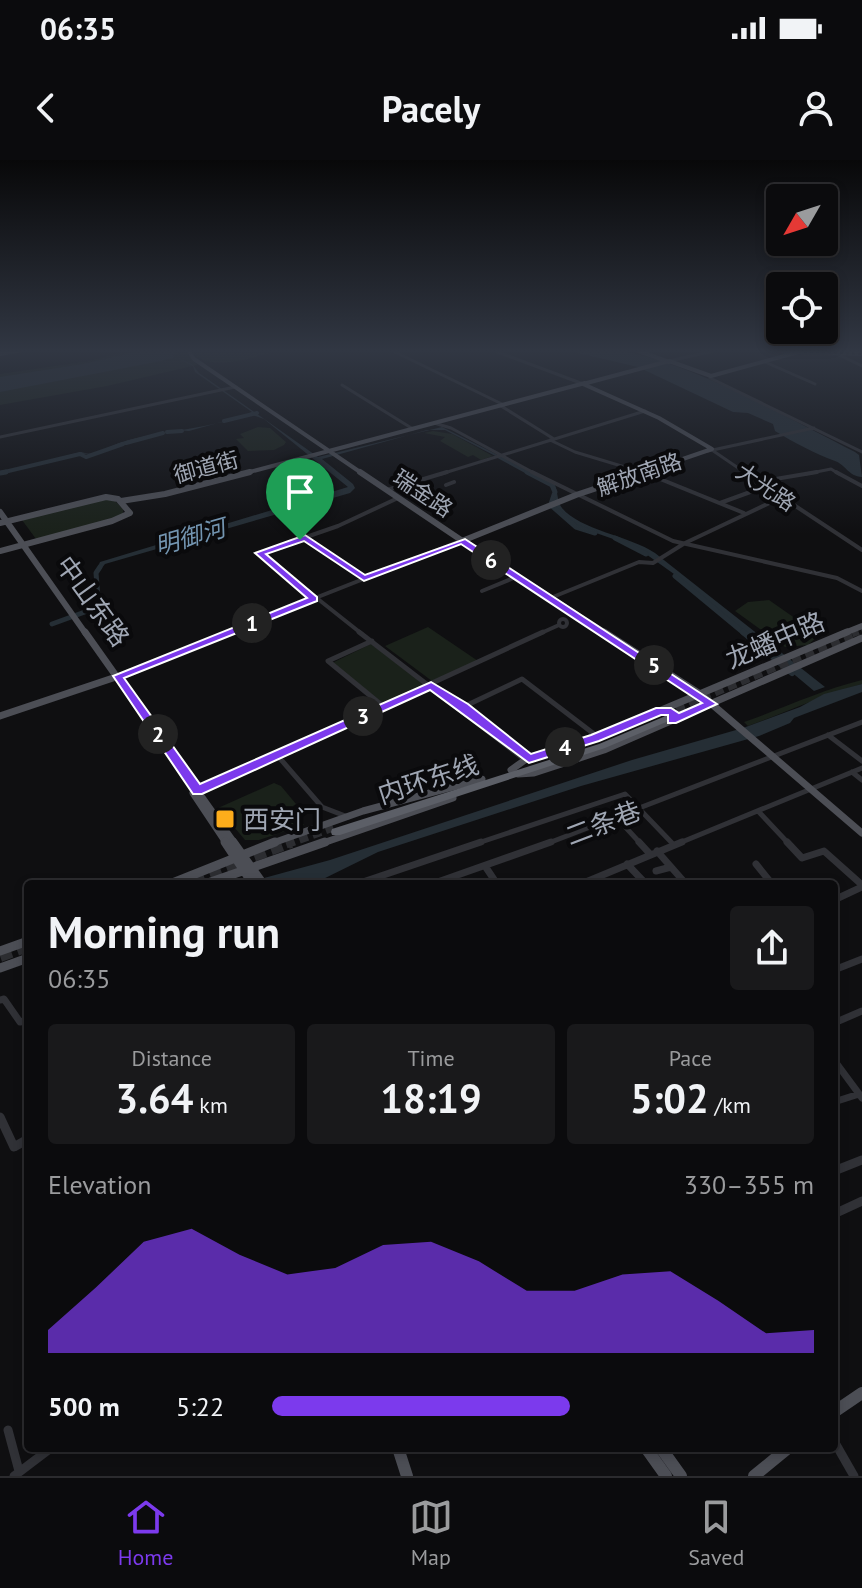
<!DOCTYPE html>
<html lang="en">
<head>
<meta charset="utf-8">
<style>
  body { margin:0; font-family:"PT Sans","Noto Sans SC",sans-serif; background:#19191b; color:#f1f3f6; height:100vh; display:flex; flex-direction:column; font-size:30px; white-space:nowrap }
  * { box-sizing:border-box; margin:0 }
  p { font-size:26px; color:#9a9b9d }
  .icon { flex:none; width:44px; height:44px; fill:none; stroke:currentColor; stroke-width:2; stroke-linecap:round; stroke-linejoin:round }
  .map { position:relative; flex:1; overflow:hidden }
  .drawer { position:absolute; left:24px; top:720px; width:814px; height:572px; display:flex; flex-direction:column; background:#0b0b0d; border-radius:8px; box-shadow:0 4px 12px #0003,0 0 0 2px #2b2b2e }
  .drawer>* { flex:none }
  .needle { width:52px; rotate:231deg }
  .buttons { position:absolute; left:766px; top:24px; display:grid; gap:16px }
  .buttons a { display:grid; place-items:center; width:72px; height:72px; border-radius:8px; background:#0b0b0d; box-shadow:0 4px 12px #0003,0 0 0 2px #2b2b2e; font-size:40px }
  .pin { position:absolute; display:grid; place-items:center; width:68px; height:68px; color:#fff; margin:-82px -34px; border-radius:50% 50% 50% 0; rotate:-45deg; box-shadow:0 0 8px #0007 }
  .pin .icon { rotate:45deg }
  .km { position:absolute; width:40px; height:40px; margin:-20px; border-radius:50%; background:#222; color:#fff; font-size:22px; line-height:40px; text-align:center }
  .round { display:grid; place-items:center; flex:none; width:84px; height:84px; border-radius:8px; background:#19191b }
  .head { display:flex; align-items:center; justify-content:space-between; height:136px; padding:0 24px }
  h1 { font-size:44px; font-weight:800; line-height:60px }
  .stats { display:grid; grid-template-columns:repeat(3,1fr); gap:12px; height:136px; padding:8px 24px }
  .stats div { display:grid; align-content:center; border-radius:8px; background:#19191b; text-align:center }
  .stats b { font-size:40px; font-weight:800 }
  .stats small { font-size:22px; font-weight:400 }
  .stats p { font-size:22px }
  .chart { height:224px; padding:16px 24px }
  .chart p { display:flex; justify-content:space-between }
  .chart svg { width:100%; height:144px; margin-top:8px; fill:#7c3aed; opacity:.7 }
  ul { padding:0 24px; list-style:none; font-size:26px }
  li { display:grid; grid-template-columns:128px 96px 1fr; align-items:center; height:60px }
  li i { height:20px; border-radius:10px; background:#7c3aed }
  .status { display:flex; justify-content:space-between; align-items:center; height:56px; padding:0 40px; background:#0b0b0d; direction:ltr }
  .status svg { height:22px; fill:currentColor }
  header { display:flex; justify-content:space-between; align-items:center; height:104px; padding:0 24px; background:#0b0b0d; font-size:36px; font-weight:800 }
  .dock { display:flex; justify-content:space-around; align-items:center; height:112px; border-top:2px solid #2b2b2e; background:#0b0b0d; font-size:22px; color:#9a9b9d }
  .dock a { display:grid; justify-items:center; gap:4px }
  .dock .on { color:#7c3aed }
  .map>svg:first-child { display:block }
</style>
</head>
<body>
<div class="status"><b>06:35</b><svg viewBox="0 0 49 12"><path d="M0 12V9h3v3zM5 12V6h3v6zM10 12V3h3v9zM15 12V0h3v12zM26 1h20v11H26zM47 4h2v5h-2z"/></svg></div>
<header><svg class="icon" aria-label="back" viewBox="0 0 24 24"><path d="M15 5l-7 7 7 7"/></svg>Pacely<svg class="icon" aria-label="person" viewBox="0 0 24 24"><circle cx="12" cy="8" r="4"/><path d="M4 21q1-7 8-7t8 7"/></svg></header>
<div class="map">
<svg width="862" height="1316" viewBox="0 0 862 1316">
  <rect width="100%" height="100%" fill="#0f0f11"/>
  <!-- green -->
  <path fill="#1a211a" d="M132,190H188L197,205L107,226L0,245V214L89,201Z
    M190,190H311L289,194L280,191C255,196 207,215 190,190Z
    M258,267L270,268L286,282L284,285L274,290L248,291L236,279L244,278L240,274Z
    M433,271L452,274L493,296L481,300L473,295L468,297L440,281L445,277L424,273Z
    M107,338L115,341L123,349V356L36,379L22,360Z
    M769,440L819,475L808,485L785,487L735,451L748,442Z
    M428,467L478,501L432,521L385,486Z
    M371,484L425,525L384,544L332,503Z
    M862,520V524C823,535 787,552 748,566L744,562C784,548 821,530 862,520Z
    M274,623L281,626L296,644L293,646L304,665L259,680H245L218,648Z"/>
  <!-- water -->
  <path fill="#252e35" d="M144,190H176L173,198L156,202L0,232V217L83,204Z
    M565,190C581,190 599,188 615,190C688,200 788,258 855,292L859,295L862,317C848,316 846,305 835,301C814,293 795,283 775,271L773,264L748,253L733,252L638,207Z
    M175,197L192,204L199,213L318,297L442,267L554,323C558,331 557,342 562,348C580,370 630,376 655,393L825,527L814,531L674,414L636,387L579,367L555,347L553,331L548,323L445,270H427L322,299L353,324L355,328L350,333L105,404L98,413H95L100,402L348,327L264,259L250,254L189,271L175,270L133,280L100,293L80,294L0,313L81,292C96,297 108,286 122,282C165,269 211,270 252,252L195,212L193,206Z
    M862,524V532L794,558L790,563L759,576L581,626L378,692L313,724H242L330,700L632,600L743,568L800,547L824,534Z"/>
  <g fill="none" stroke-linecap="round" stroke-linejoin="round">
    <!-- river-far2 -->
    <path stroke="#252e35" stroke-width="4" d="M224,261L257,253
      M167,272L182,271
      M126,283L163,273
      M498,296L531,314
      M0,313L80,294L86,297L123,284"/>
    <!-- river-far1 -->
    <path stroke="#252e35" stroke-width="5" d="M527,312L552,325L555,332L551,344
      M0,313L6,312
      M552,346L576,367L595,373
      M615,378L646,394
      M675,416L745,474
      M98,437L96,413L100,407
      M52,464L93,449"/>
    <!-- river -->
    <path stroke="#252e35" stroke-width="6" d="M743,472L792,513"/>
    <!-- highway-tunnel-far2 -->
    <path stroke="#2c2d31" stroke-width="7" stroke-dasharray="7 3" stroke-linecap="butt" d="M852,474L862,470"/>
    <!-- highway-tunnel-far1 -->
    <path stroke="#2c2d31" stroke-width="9" stroke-dasharray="9 5" stroke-linecap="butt" d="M663,554L857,472
      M286,684L333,667"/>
    <!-- highway-tunnel -->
    <path stroke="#2c2d31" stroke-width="12" stroke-dasharray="12 6" stroke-linecap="butt" d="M237,702L291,682
      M194,724L248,704
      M0,796L28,786"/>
    <!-- minor-far4 -->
    <path stroke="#303136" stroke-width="3" d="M391,190L504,245
      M492,190L586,225
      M802,194H837L862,206
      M669,201L718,190
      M765,202L815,224
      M710,218L862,292
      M342,225L413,269
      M501,246L554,279
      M434,263L451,268L536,314
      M0,277L235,227
      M550,280L575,292L648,314
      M709,288L747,314
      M708,291L814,268
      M441,314L645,251
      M806,314L831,309L839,314"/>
    <!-- minor-far3 -->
    <path stroke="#303136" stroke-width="4" d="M532,312L673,381L837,418L862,431
      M643,312L744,353
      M744,312L862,390
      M836,312L862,326
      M758,322L817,312
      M446,325L454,322
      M387,330L447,312
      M720,343L764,327
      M305,378L364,419
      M260,393L362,474
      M260,393L338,366L398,338
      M482,431L516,417
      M548,439L639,402L653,403L685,383L780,338
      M559 463a4 4 0 1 1 8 0a4 4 0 1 1-8 0Z
      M224,474L465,379
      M539,474L559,465"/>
    <!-- minor-far2 -->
    <path stroke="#303136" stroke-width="5" d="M359,472L525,600
      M372,481L328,501L384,547
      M114,518L230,472
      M461,548L522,519L598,577
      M828,575L862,601
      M277,595L322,647L348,657
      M852,612L862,620
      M197,631L543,472
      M758,651L789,684
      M617,658L641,684
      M475,684L625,634L673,684
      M546,684L862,562
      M677,684L862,608"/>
    <!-- minor-far1 -->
    <path stroke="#303136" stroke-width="7" d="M639,682L650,694
      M787,682L802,698L824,691L862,725
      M657,691L686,724
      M627,704L646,724
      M756,704L772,724
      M485,706L497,724
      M656,711L671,707
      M357,724L481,682
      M432,724L551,682
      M581,724L682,682
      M834,740L862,727
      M834,810L862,799
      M0,840L4,839L20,862L28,860
      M834,863L862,851
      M834,900L862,938
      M834,942L859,934"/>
    <!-- minor -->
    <path stroke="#303136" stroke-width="9" d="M0,957L14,987L28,979
      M834,1011L862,1000
      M834,1054L862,1041
      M8,1270L19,1311
      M834,1281L854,1316
      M14,1316L51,1288"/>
    <!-- major-far4 -->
    <path stroke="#4c4e55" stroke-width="4" d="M188,190L194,199L363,314
      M636,190L669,202
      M0,194L22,190
      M242,314L585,223
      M639,314L712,289L659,258L583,224L669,201L711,216L806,190"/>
    <!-- major-far3 -->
    <path stroke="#4c4e55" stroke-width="6" d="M360,312L464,382
      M121,341L165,334L250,312
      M0,352L86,474
      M0,363L106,337L118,339L130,353L112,361L0,391
      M607,474L462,381L576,335L645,312
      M842,474L862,466"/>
    <!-- major-far2 -->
    <path stroke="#4c4e55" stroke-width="7" d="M85,472L235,684
      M604,472L700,534L862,673
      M0,556L113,518
      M511,610L525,600L595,578L847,472
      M518,614L534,613L604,590L862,478
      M193,633L227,684
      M270,684L363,651L482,619
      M320,684L453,638"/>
    <!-- major-far1 -->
    <path stroke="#4c4e55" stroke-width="9" d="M225,682L253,724
      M233,682L263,724
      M170,724L275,682
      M205,724L325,682
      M0,791L28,781
      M0,808L28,798"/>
    <!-- major -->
    <path stroke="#4c4e55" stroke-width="12" d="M834,1252L862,1233
      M398,1288L407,1316
      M646,1288L666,1316
      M661,1288L681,1316
      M754,1316L788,1288"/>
    <!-- highway -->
    <path fill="#5c5f67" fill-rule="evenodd" d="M668,555L672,558L671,560L605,588L340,675H332L331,672L332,669L599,584Z"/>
    <defs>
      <path id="rail" d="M768,190L862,194"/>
    </defs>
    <!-- rail casing -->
    <use href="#rail" stroke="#45474d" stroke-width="4"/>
    <!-- rail -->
    <use href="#rail" stroke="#0a0a0c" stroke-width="2" stroke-dasharray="3" stroke-linecap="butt"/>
  </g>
  <!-- sky -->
  <linearGradient id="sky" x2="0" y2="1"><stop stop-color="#080809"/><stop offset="0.51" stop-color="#313743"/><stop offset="1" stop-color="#313743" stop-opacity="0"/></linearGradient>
  <rect width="862" height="374" fill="url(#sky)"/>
  <!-- route -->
  <path fill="#7c3aed" stroke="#fff" stroke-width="2" fill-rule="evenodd" d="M305,375L365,415L465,379L717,544L676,563H668V555H661L599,581L529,603L430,530L202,634H193L113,516L307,438L255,393ZM304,381L364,421L461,384L702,543L679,553L671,548H656L591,575L531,594L468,544L431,522L200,624L124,518L317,441V437L266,394Z"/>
  <!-- markers -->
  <rect fill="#fdad1b" stroke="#0a0a0c" stroke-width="3" x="215" y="649" width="20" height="20" rx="4"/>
  <g text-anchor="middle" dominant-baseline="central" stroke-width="8" stroke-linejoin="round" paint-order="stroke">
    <!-- far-street labels -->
    <g font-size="22" fill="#9fa6b3" stroke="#0a0a0c">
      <text transform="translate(206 307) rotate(-15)">御道街</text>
      <text transform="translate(639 314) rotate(-19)">解放南路</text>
      <text transform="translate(766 327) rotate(34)">大光路</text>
      <text transform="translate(423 333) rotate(34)">瑞金路</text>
    </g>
    <!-- far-water labels -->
    <g font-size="24" font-style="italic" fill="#7395b1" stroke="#0a0a0c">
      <text transform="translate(190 377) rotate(-16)">明御河</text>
    </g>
    <!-- street labels -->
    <g font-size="26" fill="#9fa6b3" stroke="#0a0a0c">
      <text transform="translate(93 441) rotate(54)">中山东路</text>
      <text transform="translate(775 480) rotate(-23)">龙蟠中路</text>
      <text transform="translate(428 619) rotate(-18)">内环东线</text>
      <text transform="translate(603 663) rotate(-21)">二条巷</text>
    </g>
    <!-- poi labels -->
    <g font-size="26" fill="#9fa6b3" stroke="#0a0a0c" text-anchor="start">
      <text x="243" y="659">西安门</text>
    </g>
  </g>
</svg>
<div class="buttons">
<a><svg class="needle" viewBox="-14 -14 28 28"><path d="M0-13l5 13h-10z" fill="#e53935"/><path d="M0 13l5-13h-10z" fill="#9a9b9d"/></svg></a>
<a><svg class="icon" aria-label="locate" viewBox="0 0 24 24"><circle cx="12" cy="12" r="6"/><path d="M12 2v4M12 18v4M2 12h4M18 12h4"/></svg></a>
</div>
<div class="pin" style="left:300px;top:380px;background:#1e9e55"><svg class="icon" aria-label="arrive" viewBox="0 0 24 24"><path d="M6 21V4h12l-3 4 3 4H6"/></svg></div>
<b class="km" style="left:252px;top:463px">1</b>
<b class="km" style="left:158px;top:574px">2</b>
<b class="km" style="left:363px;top:556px">3</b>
<b class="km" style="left:565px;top:587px">4</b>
<b class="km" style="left:654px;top:505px">5</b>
<b class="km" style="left:491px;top:400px">6</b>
<section class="drawer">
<div class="head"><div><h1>Morning run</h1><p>06:35</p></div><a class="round"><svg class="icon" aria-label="share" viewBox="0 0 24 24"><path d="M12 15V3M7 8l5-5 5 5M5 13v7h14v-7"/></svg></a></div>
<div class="stats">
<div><p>Distance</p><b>3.64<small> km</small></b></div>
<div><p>Time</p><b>18:19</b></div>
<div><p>Pace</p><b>5:02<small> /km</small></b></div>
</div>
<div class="chart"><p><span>Elevation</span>330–355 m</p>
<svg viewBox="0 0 160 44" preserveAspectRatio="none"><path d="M0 44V37L10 24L20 10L30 6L40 14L50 20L60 18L70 11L80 10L90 16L100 25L110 25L120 20L130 19L140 28L150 38L160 37V44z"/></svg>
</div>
<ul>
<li><b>500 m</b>5:22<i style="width:55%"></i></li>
</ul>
</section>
</div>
<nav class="dock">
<a class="on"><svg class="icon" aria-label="home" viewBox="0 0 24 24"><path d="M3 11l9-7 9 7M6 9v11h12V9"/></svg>Home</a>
<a><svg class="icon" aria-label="map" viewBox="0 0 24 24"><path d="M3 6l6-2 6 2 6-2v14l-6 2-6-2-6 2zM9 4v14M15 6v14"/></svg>Map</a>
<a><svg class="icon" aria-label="saved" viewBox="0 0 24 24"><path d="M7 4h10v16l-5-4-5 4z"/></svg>Saved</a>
</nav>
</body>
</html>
